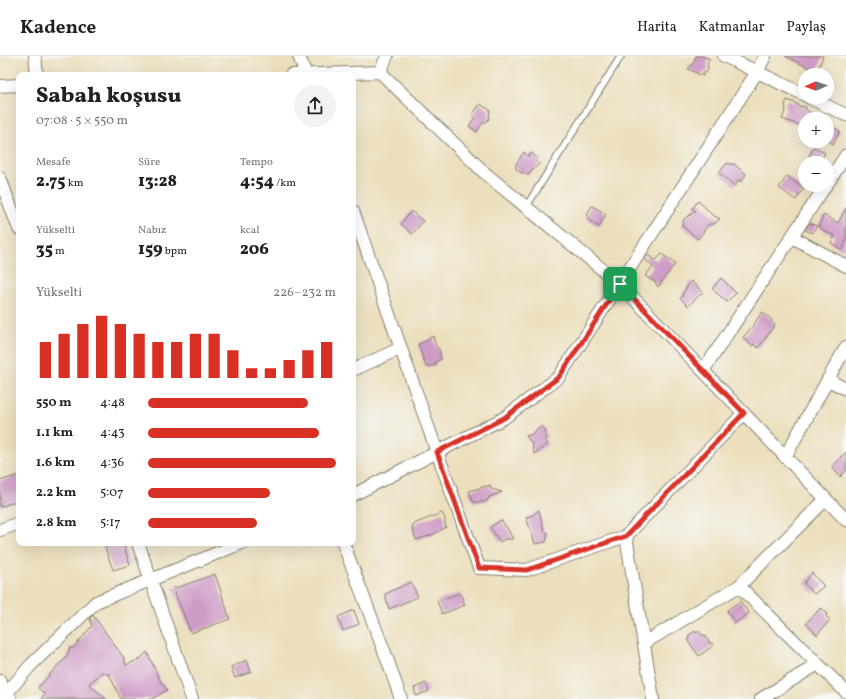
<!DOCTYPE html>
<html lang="tr">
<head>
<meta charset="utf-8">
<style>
  body { margin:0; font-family:Vollkorn,serif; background:#f2f2f2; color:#202124; height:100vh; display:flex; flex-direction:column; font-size:15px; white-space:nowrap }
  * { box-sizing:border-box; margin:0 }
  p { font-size:13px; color:#757577 }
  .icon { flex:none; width:22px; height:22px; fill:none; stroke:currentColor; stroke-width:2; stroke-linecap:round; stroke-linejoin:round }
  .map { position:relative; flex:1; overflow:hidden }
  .panel { position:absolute; left:16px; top:16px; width:340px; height:474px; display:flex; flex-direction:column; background:#fff; border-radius:8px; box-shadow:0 4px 16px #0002 }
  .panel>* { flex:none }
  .needle { width:26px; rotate:268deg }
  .buttons { position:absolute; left:798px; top:12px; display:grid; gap:8px }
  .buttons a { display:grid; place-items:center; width:36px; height:36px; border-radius:50%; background:#fff; box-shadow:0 4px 16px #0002; font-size:20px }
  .pin { position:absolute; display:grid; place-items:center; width:34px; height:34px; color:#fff; margin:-17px; border-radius:8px; box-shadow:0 2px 6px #0006 }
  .round { display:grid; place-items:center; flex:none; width:42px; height:42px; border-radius:21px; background:#f2f2f2 }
  .headline { display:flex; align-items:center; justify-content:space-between; height:68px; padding:0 20px }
  h1 { font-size:22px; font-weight:800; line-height:30px }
  .stats { display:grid; grid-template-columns:repeat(3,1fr); gap:6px; height:68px; padding:4px 20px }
  .stats div { display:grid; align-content:center }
  .stats b { font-size:17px; font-weight:800 }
  .stats small { font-size:11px; font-weight:400 }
  .stats p { font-size:11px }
  .chart { height:112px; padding:8px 20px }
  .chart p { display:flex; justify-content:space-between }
  .chart svg { width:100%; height:72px; margin-top:4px; stroke:#d93025; stroke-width:6 }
  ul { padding:0 20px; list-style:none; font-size:13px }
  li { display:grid; grid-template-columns:64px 48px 1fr; align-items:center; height:30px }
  li i { height:10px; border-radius:5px; background:#d93025 }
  header { display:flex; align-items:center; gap:24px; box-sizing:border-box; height:56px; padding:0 20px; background:#fff; border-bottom:1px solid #e0e0e0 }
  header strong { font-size:19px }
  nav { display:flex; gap:22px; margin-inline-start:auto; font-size:14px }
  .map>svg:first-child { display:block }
</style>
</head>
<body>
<header>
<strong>Kadence</strong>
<nav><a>Harita</a><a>Katmanlar</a><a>Paylaş</a></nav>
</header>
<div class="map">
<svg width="846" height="643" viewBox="0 0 846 643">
  <rect width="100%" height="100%" fill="#f6f6f2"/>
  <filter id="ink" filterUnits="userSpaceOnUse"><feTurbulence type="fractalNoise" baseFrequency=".025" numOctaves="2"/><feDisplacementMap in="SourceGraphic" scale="8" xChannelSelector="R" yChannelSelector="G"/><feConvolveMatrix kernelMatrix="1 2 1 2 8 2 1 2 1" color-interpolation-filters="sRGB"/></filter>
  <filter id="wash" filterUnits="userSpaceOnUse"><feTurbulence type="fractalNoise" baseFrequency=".012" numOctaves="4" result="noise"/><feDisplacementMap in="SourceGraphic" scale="16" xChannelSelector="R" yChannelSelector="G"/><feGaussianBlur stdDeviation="0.9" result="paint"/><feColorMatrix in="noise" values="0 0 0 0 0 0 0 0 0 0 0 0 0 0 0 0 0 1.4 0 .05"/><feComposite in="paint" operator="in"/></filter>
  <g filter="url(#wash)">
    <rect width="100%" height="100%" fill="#ecdfbd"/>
    <g id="blocks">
      <!-- building -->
      <path fill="#cf9cc7" d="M696,0H703L710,3L707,8L708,10V13L706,17L703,16V20L688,13L694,6Z
        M785,0H823L817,16Z
        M787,44L798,48V50L806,51L805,53L820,63H805V71L782,63L786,53L785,49Z
        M480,48L490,54L489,63L485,67L483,66L477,76L469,70L474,62L473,58Z
        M827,68L840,75L833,88L827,84Z
        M814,91L825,97L819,106L809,100Z
        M524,96L528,100L532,97L541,106L528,119L523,116L521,117L516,113V108Z
        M727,107L729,108H734L746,118L742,125L738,124L735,130L719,117Z
        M787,120L804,133L801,136L796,144L779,132Z
        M698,145L710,156L711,158L720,163L714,168H709L698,183L682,170L684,163L696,155L692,153Z
        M592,150L606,158L599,171L587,163L588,156Z
        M846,152V185L842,194L831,187L835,180L826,176L818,170L824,159L838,167Z
        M411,155L423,165L412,178L401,168Z
        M810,167L817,170L812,177L805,174Z
        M662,198L675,208L658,231L655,226L645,220L653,211L645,203L647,199L656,204Z
        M721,222L736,237L727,246L712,233Z
        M691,225L703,236L688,250L680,242L683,240L682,238Z
        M762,256L772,264L771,266L775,269L758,292L754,288L752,290L743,281L749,275Z
        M433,280L435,288L439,293L441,303L436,306V309L426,311L418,288L428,284Z
        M542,370L546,375L545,377L547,382L544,384L548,388L534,398L532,388L526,380L532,378Z
        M846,396V415L840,421L832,411Z
        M19,419V444L0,451V425Z
        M490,429L491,433L502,436L489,441L488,444L483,446H473L469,435Z
        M539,454L544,475L548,477L546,486L535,488L526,461L533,459Z
        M442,457L445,462V468L446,471L434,478L416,484L412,471L416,467Z
        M501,464L507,472L513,483H505L500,486L490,471Z
        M109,487H123L130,509L113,514L104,489Z
        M812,517L824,530L814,538L804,527Z
        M215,518L230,563L191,577L173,532L179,531Z
        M411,526L418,541L389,553L385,538Z
        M460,537L465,549L442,558L437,545Z
        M740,545L749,557L735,567L727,554Z
        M821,552L827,557L826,560L830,564L817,579L806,567Z
        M354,554L359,568L343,575L338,561Z
        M93,559L124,602L126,609L140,603L147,596L161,626L167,634L152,643H121L109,618H106L102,616L89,628L106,643H41L45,638L38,632L57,610L68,600L67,598L69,596V592H73L92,570L90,562Z
        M695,575L696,577L699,575L701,579H705L709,586L714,589L699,600L688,585L689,579Z
        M247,604L251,616L235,622L231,611Z
        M426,627L429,635L416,640L414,632Z"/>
    </g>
  </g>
  <g filter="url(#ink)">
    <use href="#blocks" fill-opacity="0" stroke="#847e6c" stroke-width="1"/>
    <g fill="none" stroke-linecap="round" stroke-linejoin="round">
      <defs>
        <path id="service" d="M526,151L621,0"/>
        <path id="minor" d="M35,0L37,19
          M299,0L306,19
          M724,0L805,39
          M380,16L387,0
          M291,19L380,16L487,119L620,228L846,464
          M0,30L19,29
          M808,41L846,59
          M0,122L19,173
          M827,128L846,99
          M353,155L437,396L479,512L527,514L626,480L744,357
          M792,181L846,210
          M353,314L401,292
          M703,315L826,129
          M828,324L846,333
          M785,401L846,291
          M353,439L504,362L559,321L757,16L765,0
          M0,474L19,467
          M626,480L653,643
          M138,487L192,643
          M343,487L386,600L401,643
          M739,530L846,636
          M644,587L739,530L826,443
          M0,625L5,639L30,610L96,546L242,487
          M761,643L818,608"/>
        <path id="tertiary" d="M2,643L5,639L9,643"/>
      </defs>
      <!-- service casing -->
      <use href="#service" stroke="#847e6c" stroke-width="8"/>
      <!-- minor casing -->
      <use href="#minor" stroke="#847e6c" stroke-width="14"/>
      <!-- tertiary casing -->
      <use href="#tertiary" stroke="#847e6c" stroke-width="16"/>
      <!-- service -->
      <use href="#service" stroke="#fff" stroke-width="6"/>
      <!-- minor -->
      <use href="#minor" stroke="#fff" stroke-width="12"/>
      <!-- tertiary -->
      <use href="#tertiary" stroke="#fff" stroke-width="15"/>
    </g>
  </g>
  <g fill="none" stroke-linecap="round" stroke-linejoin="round" filter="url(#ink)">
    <defs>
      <path id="route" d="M620,228L744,357L626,480L527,514L479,512L437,396L504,362L559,321Z"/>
    </defs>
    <!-- route casing -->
    <use href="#route" stroke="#fff" stroke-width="8"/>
    <!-- route -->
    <use href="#route" stroke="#d93025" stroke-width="5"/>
  </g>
</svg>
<div class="buttons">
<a><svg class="needle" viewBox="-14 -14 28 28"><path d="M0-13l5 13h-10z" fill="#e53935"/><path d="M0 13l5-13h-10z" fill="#757577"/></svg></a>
<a>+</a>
<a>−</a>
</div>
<div class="pin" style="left:620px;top:228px;background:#1e9e55"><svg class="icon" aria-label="arrive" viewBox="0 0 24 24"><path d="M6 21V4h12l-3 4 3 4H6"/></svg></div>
<section class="panel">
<div class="headline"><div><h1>Sabah koşusu</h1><p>07:08 · 5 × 550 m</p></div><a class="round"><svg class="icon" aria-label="share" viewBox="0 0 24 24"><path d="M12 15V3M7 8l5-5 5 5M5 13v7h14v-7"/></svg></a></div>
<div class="stats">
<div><p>Mesafe</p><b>2.75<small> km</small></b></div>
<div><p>Süre</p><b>13:28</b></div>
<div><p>Tempo</p><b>4:54<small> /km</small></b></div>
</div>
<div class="stats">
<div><p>Yükselti</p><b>35<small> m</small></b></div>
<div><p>Nabız</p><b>159<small> bpm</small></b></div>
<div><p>kcal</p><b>206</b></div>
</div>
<div class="chart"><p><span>Yükselti</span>226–232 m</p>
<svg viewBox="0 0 160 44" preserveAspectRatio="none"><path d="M5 44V22M15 44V17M25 44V11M35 44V6M45 44V11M55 44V17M65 44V22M75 44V22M85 44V17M95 44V17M105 44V27M115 44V38M125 44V38M135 44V33M145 44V27M155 44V22"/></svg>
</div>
<ul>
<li><b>550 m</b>4:48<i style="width:85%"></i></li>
<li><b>1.1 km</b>4:43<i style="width:91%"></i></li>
<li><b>1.6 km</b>4:36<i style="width:100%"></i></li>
<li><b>2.2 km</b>5:07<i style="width:65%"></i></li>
<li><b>2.8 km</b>5:17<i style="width:58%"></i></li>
</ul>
</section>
</div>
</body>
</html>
